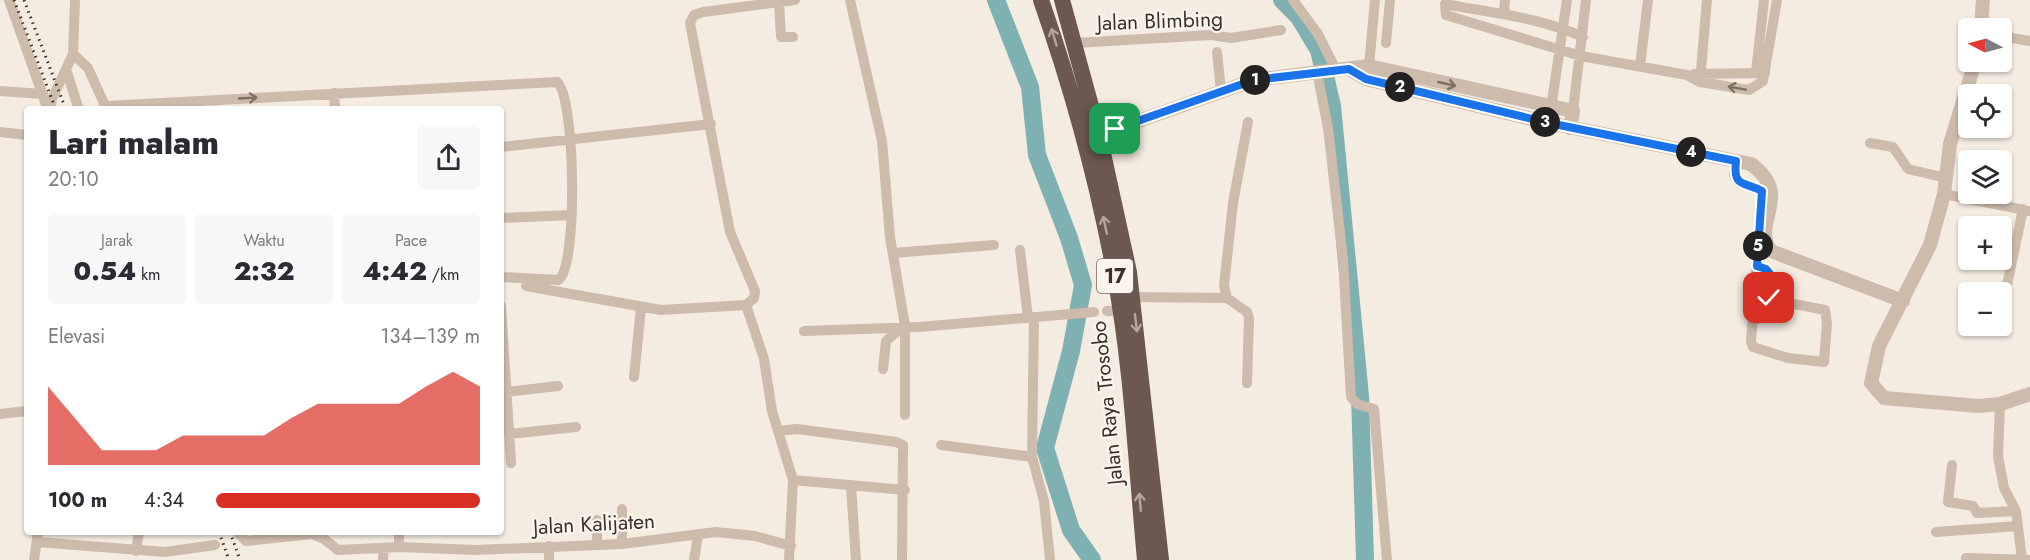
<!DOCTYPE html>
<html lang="id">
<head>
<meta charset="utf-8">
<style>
  body { margin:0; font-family:Jost,sans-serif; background:#f7f7f7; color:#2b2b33; height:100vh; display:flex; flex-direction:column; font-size:22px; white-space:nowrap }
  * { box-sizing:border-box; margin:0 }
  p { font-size:20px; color:#7c7c81 }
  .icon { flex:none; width:33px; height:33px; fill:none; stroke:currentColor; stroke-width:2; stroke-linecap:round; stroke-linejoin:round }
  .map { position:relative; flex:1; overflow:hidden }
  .details { position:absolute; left:24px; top:106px; width:480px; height:429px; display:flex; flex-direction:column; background:#fff; border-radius:6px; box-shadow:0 2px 4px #0004 }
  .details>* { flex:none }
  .needle { width:39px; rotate:276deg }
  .controls { position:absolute; left:1958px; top:18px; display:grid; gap:12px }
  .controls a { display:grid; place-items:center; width:54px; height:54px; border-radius:6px; background:#fff; box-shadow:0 2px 4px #0004; font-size:30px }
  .pin { position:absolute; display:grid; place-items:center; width:51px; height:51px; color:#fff; margin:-26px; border-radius:12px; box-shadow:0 3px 9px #0006 }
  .km { position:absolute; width:30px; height:30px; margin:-15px; border-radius:50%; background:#222; color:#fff; font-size:16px; line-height:30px; text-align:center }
  .round { display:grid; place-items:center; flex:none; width:63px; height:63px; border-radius:6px; background:#f7f7f7 }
  .overview { display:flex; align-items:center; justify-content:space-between; height:102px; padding:0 24px }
  h1 { font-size:33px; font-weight:800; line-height:45px }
  .metrics { display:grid; grid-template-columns:repeat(3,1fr); gap:9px; height:102px; padding:6px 24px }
  .metrics div { display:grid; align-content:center; border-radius:6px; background:#f7f7f7; text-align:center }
  .metrics b { font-size:26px; font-weight:800 }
  .metrics small { font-size:16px; font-weight:400 }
  .metrics p { font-size:16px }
  .chart { height:168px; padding:12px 24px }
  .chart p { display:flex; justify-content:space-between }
  .chart svg { width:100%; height:108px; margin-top:6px; fill:#d93025; opacity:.7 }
  ul { padding:0 24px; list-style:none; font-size:20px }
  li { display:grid; grid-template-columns:96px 72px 1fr; align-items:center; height:45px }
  li i { height:15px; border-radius:8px; background:#d93025 }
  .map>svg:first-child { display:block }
</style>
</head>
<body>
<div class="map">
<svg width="2030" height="560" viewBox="0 0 2030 560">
  <rect width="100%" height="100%" fill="#f4ebe1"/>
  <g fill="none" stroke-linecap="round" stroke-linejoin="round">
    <!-- river -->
    <path stroke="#7fb0b2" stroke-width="18" d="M996,0L1030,87L1037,155L1069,238L1083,285L1071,351L1045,448L1071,530L1092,560
      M1282,0L1299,17L1319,50L1332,106L1360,396L1365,560"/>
    <!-- minor -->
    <path stroke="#cdbbac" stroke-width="10" d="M9,0L48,110
      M850,0L882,141L890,237L905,326V415
      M1293,0L1318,34L1336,70
      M779,2L781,37H793
      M1504,13L1505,0
      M2001,36L2030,41
      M1583,37C1539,17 1492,13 1445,4L1446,15L1581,56L1687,75L1700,82L1749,90L1763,81L1777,0
      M1075,43L1211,35L1231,38L1281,30
      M1386,43L1390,0
      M1217,52L1221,91
      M73,54L88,68L107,110
      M1369,66L1375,0
      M1640,66L1648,0
      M66,69L79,110
      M1317,72L1328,128L1343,259L1351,397L1357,404L1374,409L1387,560
      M1756,72L1764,0
      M1694,74L1765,73
      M1700,82L1707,0
      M0,91L43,94
      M334,93L335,110
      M106,106L557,82C576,97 578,272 558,280L501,277
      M1551,108L1567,0
      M50,110L52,99L73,54L75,0
      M1573,111L1586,0
      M0,132L27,135
      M1870,143L1893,147L1908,169L1946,178
      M501,147L711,124
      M1736,161L1734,175L1739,183L1762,191L1751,342L1753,347L1788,358L1824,362L1827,323L1825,310L1769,299
      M1944,194L2030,211
      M501,218L572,215
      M1020,250L1028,318
      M893,253L994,245
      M2007,285L2023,209
      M526,286L661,310L746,305
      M1132,297L1227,298
      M501,306L511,463
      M1107,311H1120
      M1034,318L1032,457L1044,501L1050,560
      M1753,321L1764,315L1769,299L1771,275L1766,269L1757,266
      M804,331L919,327L1094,312
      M883,369L886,341L903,327
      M634,377L641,308
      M1247,383L1249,318L1247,312L1227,298L1224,286L1233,203L1248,122
      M506,392L558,386
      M2000,404L1998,456L2004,488L2016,511L2022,559
      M0,414L27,411
      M779,431L797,429L896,442L903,445L902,560
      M509,434L576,427
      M941,445L1032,457
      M1952,465L1948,502L1973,506L1977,513L2016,511
      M793,480L905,490
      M851,486L856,560
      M237,532L246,541L312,534L324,539L338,550L399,547L476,550L622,544L716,532L755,536L791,546
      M1936,532L2018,526
      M37,542L165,552L215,545
      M597,544V520
      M622,544V509
      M399,547V532
      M136,551L139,532
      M1966,558L2030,560
      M34,560L38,532
      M383,560L384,548
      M549,560V546
      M694,560L698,536
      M789,560L793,480L772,411L764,359L746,305L754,298L755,291L730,232L690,23L694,15L703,12L795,0"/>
    <!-- tertiary -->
    <path stroke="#cdbbac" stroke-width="14" d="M1981,28L1983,0
      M1975,62L1950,144L1944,194L1930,245L1879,346L1871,383L1884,398L1979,406L2000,404L2030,394
      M1349,69L1366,79L1549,123L1751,164C1795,196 1750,222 1771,251L1903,301
      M1099,135L1254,80L1369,66L1573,111L1570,128"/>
    <!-- trunk -->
    <path stroke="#6c584f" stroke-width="16" d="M1041,0C1072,89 1097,179 1114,271C1132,366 1136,464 1145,560
      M1062,0L1099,135L1129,272L1161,560"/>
    <!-- rail -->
    <path stroke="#3b302b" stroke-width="3" stroke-dasharray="1.5 4.5" stroke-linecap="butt" d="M14,0L56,110
      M24,0L66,110
      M219,532L229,560
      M230,532L240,560"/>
  </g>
  <!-- one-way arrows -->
  <defs><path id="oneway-shaft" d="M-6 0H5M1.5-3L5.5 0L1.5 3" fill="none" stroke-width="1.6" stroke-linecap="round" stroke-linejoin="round" transform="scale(1.5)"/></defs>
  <g stroke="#b4a69e">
    <use href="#oneway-shaft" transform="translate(1054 37) rotate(-107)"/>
    <use href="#oneway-shaft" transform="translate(1105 225) rotate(-102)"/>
    <use href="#oneway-shaft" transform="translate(1136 323) rotate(83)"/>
    <use href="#oneway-shaft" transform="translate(1140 502) rotate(-95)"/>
  </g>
  <g stroke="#7d6f65">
    <use href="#oneway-shaft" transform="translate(1447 84) rotate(13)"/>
    <use href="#oneway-shaft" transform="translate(1737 88) rotate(-170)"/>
    <use href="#oneway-shaft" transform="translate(248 98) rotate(-3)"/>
  </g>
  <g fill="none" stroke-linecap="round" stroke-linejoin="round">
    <defs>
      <path id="route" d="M1115,129L1254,80L1349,69L1366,79L1549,123L1736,161C1733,188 1743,181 1762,191L1757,266L1766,269L1771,275L1769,298"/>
    </defs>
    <!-- route casing -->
    <use href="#route" stroke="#fff" stroke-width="12"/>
    <!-- route -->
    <use href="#route" stroke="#1a73e8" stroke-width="8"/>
  </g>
  <g text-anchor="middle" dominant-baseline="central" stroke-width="4.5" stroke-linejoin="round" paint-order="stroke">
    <!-- shield labels -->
    <rect fill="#fbf5ee" stroke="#756b66" stroke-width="1.5" x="1097" y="259" width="36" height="34" rx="4.5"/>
    <g font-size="20" font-weight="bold" fill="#3b302b">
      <text x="1115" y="276">17</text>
    </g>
    <!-- street labels -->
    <g font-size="21" fill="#3b302b" stroke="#fbf5ee">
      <text transform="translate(1160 21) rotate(-2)">Jalan Blimbing</text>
      <text transform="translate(1107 403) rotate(-96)">Jalan Raya Trosobo</text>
      <text transform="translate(594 524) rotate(-3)">Jalan Kalijaten</text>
    </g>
  </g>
</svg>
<div class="controls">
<a><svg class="needle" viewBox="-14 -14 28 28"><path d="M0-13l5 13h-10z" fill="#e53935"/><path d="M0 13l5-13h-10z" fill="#7c7c81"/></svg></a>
<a><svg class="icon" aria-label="locate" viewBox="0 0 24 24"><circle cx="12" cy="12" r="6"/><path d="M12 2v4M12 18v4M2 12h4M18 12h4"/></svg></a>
<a><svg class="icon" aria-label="layers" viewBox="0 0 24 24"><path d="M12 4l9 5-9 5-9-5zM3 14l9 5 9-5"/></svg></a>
<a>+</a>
<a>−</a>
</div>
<div class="pin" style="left:1115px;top:129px;background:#1e9e55"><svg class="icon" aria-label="arrive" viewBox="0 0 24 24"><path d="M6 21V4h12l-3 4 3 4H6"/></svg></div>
<div class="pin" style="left:1769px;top:298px;background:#d93025"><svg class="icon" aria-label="check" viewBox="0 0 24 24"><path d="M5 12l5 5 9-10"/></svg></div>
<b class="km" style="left:1255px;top:80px">1</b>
<b class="km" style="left:1400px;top:87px">2</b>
<b class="km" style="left:1545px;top:122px">3</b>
<b class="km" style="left:1691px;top:152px">4</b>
<b class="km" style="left:1758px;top:246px">5</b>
<section class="details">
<div class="overview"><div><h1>Lari malam</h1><p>20:10</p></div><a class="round"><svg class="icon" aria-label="share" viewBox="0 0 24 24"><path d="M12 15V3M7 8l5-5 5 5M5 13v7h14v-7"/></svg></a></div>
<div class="metrics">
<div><p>Jarak</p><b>0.54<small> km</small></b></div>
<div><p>Waktu</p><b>2:32</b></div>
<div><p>Pace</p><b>4:42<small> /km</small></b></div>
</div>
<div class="chart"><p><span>Elevasi</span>134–139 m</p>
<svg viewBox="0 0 160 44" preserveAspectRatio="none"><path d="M0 44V12L10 25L20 38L30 38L40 38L50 32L60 32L70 32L80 32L90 25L100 19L110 19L120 19L130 19L140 12L150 6L160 12V44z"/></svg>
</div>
<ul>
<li><b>100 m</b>4:34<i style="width:100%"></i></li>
</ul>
</section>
</div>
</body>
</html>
